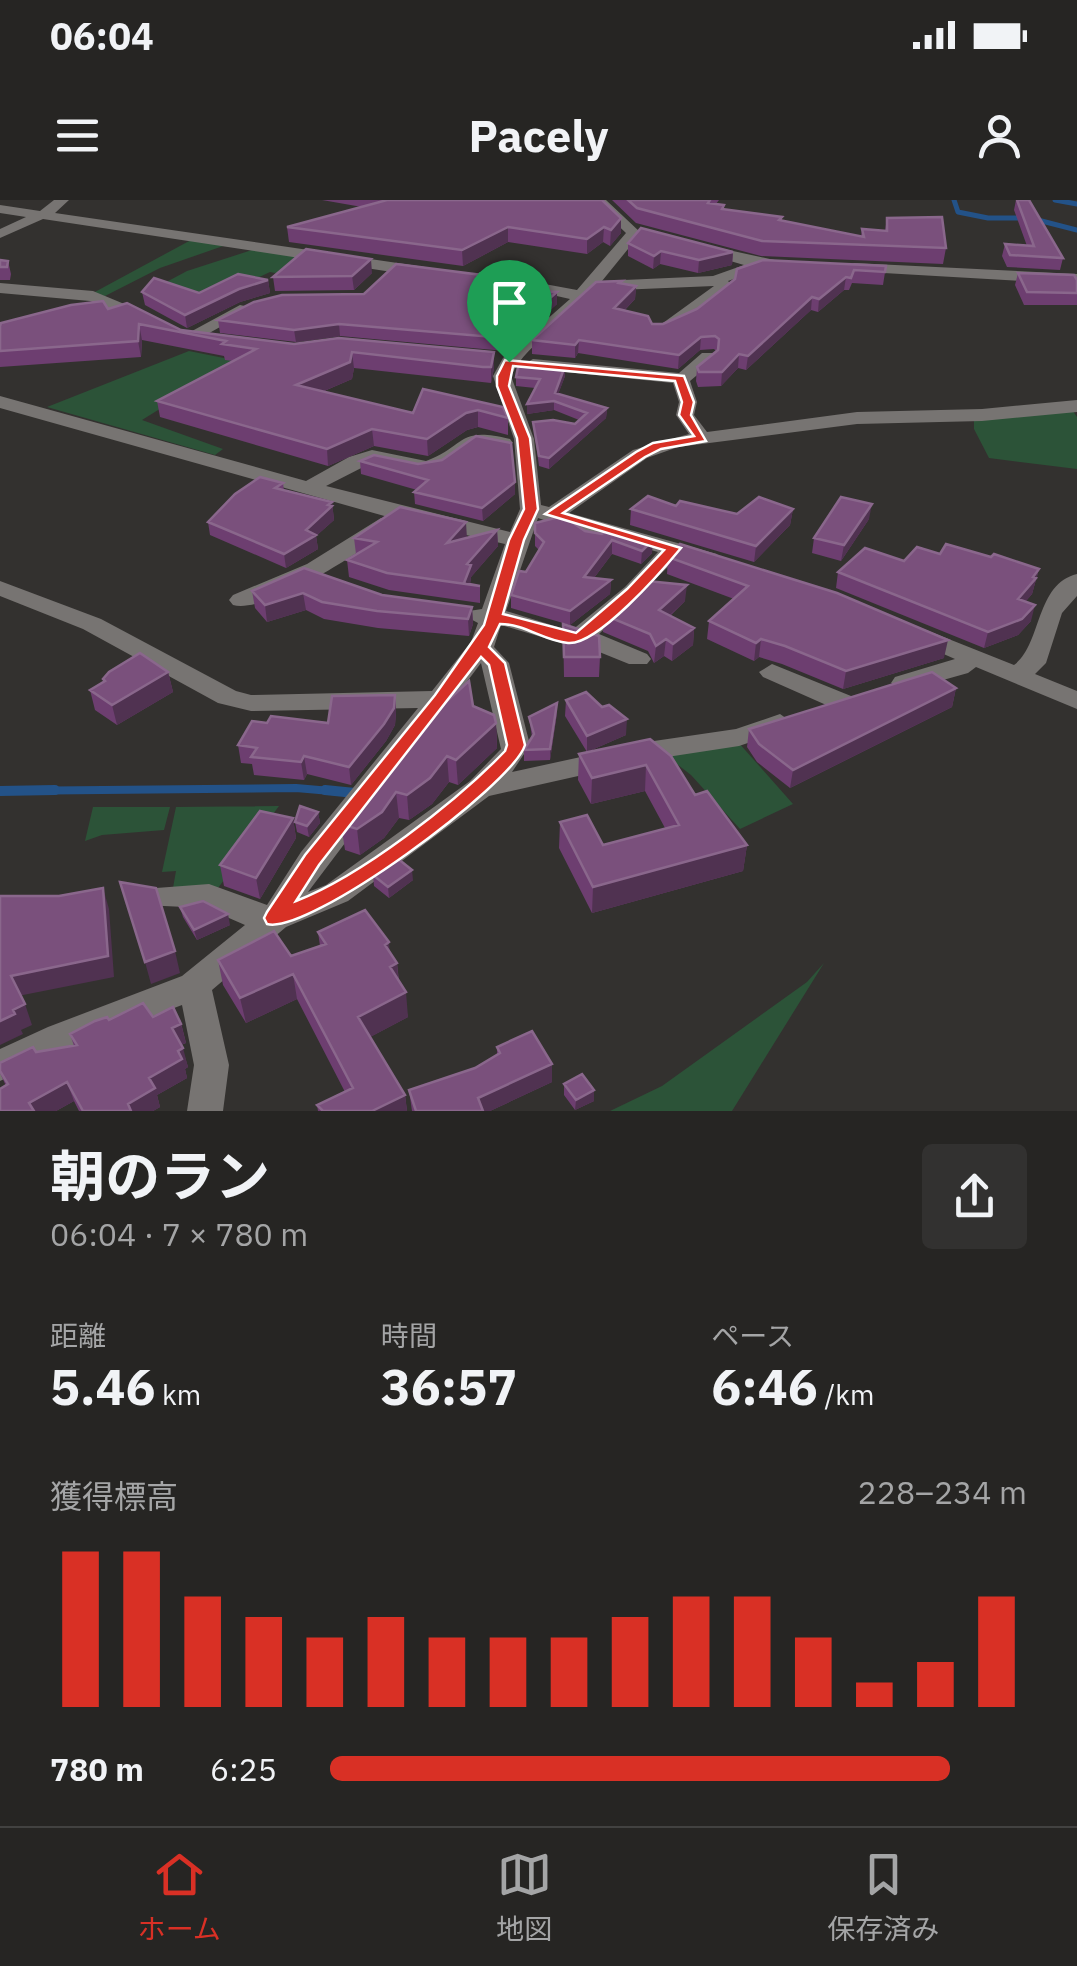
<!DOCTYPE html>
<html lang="ja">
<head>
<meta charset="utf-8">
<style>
  body { margin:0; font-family:"IBM Plex Sans","Noto Sans JP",sans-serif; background:#323130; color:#f1f3f6; height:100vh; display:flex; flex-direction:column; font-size:38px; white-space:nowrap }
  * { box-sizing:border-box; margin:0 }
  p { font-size:32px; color:#a4a5a6 }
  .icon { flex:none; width:55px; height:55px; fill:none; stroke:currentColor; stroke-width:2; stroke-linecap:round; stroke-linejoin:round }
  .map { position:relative; height:911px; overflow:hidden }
  .sheet { display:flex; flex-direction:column; background:#262523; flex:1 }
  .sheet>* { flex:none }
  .pin { position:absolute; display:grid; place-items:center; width:85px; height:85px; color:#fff; margin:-102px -42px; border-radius:50% 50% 50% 0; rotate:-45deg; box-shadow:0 0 10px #0007 }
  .pin .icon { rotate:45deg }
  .round { display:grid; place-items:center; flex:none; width:105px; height:105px; border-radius:10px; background:#323130 }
  .summary { display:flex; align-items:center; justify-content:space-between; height:170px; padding:0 50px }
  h1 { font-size:55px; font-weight:700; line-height:75px }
  .stats { display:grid; grid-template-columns:repeat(3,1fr); gap:15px; height:170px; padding:10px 50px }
  .stats div { display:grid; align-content:center }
  .stats b { font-size:50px; font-weight:700 }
  .stats small { font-size:28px; font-weight:400 }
  .stats p { font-size:28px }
  .chart { height:280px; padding:20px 50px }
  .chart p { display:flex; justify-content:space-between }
  .chart svg { width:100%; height:180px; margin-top:10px; stroke:#d93025; stroke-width:6 }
  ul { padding:0 50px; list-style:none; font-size:32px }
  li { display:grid; grid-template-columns:160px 120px 1fr; align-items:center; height:75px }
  li i { height:25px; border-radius:12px; background:#d93025 }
  .status { display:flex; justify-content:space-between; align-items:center; height:70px; padding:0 50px; background:#262523; direction:ltr }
  .status svg { height:28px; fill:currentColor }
  header { display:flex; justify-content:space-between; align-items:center; height:130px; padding:0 50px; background:#262523; font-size:45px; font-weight:700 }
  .menu { display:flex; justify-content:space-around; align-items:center; height:140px; border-top:2px solid #424241; background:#262523; font-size:28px; color:#a4a5a6 }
  .menu a { display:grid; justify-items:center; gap:5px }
  .menu .selected { color:#d93025 }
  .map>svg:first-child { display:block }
</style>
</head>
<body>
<div class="status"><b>06:04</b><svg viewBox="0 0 49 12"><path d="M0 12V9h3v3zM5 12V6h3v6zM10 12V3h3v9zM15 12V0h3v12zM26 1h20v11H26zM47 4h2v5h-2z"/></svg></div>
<header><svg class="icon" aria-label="menu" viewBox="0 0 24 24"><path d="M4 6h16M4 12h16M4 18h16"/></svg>Pacely<svg class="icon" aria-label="person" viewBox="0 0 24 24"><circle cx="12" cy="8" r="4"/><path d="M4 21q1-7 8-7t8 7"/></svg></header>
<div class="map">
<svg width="1077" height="911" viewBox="0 0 1077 911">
  <rect width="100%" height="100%" fill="#33312f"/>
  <!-- green -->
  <path fill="#2c5338" d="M191,40L226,45L160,68L105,96L93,93Z
    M252,50L318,56L290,76L270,72L201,104L157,87L187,71Z
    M189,151L264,166L187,192L142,220L223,249L215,255L47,207Z
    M1071,208L1077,217V269L989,258L974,229V218Z
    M738,542L793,604L740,629L691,575L664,554Z
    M279,606L218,688H173L176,671L162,672L176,607Z
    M93,607H170L164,630L102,635L85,641Z
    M824,763L732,911H610L662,886L807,782Z"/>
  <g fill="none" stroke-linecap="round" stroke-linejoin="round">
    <!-- stream-far2 -->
    <path stroke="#235288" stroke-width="5" d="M954,0L958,12L988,18H1030L1077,30
      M1055,0L1077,4"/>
    <!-- stream-far1 -->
    <path stroke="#235288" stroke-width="8" d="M0,591L296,588L354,593"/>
    <!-- stream -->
    <path stroke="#235288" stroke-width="10" d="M325,590L355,593
      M0,591L55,590"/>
    <!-- minor -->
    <path fill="#777472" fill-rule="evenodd" d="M54,0H69L55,13L425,67L433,72L425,77L43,19L0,38V29L26,17L0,13V5L40,11Z
      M591,0H606L641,33L602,81L713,76L744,65L696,51L694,48L701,44L797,65L789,70L761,69L728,81L733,86L731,89L670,132L656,128L714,86L594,91C571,122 529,139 511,176L534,239L541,305L549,307L633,250L689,234L676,215L679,202L673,183L527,168L524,164L533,159L679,173L702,153H714V161L690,181L697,202L694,215L707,232L857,212L982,209L1077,200V212L982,221L857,224L678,247L647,258L569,313L717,354L720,359L709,366L678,357L599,434L647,454L651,459L647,464H629L582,445H568L501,425L494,447L509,463L530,545L512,572L654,541L736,529L780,514L793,523L789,529L739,546L654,559L489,596L348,701L286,727L212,790L229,865L223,911H187L194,865L182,805L72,847L0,881V849L48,827L182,776L245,725L206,708L143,705L138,697L143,689L209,684L267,705L301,652L418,508L251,511L218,503L83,429L0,396V381L101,419L236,491L251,495L432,491L471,442L478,423L465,416L469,411L482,409L505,344L388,317L0,208V196L306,281L349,257L372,250L426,261C467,246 456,226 510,239L513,243L503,249L475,245L452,265L426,274L373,262L326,286L510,332L520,309L514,239L493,176L503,158L570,99L472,77L480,72L577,90L626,33ZM538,318L544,320L658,352L625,387L571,431L506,411ZM481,463L501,549L470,581L326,685L308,692Z
      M854,63L1077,74V84L849,71V65Z
      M0,83L93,91L158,118L144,121L90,101L0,93Z
      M240,105L254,108L195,141L181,137Z
      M381,318L392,325L389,330C361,352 267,414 233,405L229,400L233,395L307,364Z
      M1077,374V396L1062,413L1046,463L1035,474L1077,491V509L976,467L968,473L904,491L891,483L895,477L955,459L907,438L904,433L907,428L916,426L1014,465C1042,445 1035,384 1077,374Z
      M772,464L851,496L855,502L842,510L833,508L763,477L759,472Z"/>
  </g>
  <!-- wall -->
  <path fill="#6d3e70" d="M322,0H602L621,18V33L610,46L603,42L587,54L508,42L463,66L289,42L287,27L362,7Z
    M612,0H719L716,4L724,5V10L782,17V20L861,36L862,29L885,31L887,18L946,48L943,64L761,56L636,23Z
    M1016,0L1063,58L1060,70L1007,67L1002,56L1005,44L1027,46L1014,10Z
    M628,43L733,52L732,65L698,73L660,64L653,69L628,56Z
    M0,60L8,61L11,74L10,80H0Z
    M886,66L883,85L852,83L849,90H844L818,112L811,110L746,170L738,168L721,186L698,187L696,181L697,167L716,151L714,149L700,150L678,169L578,153L575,158L532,154V140L622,81V84L636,86L635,99L624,111L652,124H663L697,109L735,79Z
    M372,73L354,90L275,91L273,77Z
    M1018,73L1077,80V105H1024L1015,85Z
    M513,79L514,91L557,92V104L505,151L340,136L296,142L220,133L218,120L364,94Z
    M268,80L270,93L240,102L187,128L145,105L142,92L199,93Z
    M108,109L181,130L294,144L494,152V168L491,183L354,168L352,179L322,192L413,213L423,189L508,218V235L478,227L467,230L428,256L374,246L328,266L160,217L157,201L233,161L225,160L224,156L142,140L141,157L0,167V126Z
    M565,176L558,194L607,208L606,218L549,269L539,266L533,222L575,224L579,220L554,210L527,214V204L535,188L516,186V177Z
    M360,261L418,264L515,282V294L483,321L415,304L414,292L417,290L361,274Z
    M283,283L284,291L332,302L334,320L316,336L318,349L286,368L210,335L208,322Z
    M676,306L737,314L793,309L790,325L754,362L630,325L631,309Z
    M869,319L841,361L812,353L814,338Z
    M535,323L585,331L652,353L641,364L612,354L594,378L611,380L610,394L570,425L511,408V395L539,350L535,346Z
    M497,330L498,346L471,377L470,384L480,386V403L389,390L349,377L347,360L356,354L354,338H467Z
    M668,357L944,458L843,489L782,464L759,457L754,461L707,439L709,421L734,399L667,374Z
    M991,357L1039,369L1032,394L1025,402L1031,421L1018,435L984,448L836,388L838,372L904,361Z
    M252,391L382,395L472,407L473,424L469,436L378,428L324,419L306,410L267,422L255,408Z
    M685,401L670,416L694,428L693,445L672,461L664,456L654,463L648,451L603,432L604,415Z
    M563,424L600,457L599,477H564Z
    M168,472L173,492L117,525L95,510L90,490L103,482V479Z
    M956,488L952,507L790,588L757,562L747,547L749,529Z
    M395,495L396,512L395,525L386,541L351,585L307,574L304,580L254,575L252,564L241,563L238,545L267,523H328Z
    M566,500L626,535L587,552L565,516Z
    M557,513L550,560L524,561V550L532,537L529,517Z
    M496,523L497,548L458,585L449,582L432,604L409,620L399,618L384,638L360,655L345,650L341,624Z
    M650,539L695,595L747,645L743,671L592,713L559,648L560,622L603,645L665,628L645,591L591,604L578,580L579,554Z
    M318,612L320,623L309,637L297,632L295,622Z
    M293,618L296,638L260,699L224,686L220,665Z
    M373,675L413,680L389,698L374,686Z
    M180,707L230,725L197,740L183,717Z
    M318,732L390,752L397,763L399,781L408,817L370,837L405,895L407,911H318L317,905L345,892L297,799L246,823L223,785L218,760L291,756L320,746Z
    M153,817L180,819L186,843L181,845L188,867L185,869L187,878L157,895L160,907L153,911H79L74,901L56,911H0L6,886L0,873V863L36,852L74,846L70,834L109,820Z
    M497,847L552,864V882L490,911H412L409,890L475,868L497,855Z
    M564,884L594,901L575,910L564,895Z"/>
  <!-- shaded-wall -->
  <path fill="#503251" d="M621,18V33L610,46L611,30Z
    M508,27V42L463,66L462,50Z
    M604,27L603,42L587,54V39Z
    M661,51L660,64L653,69L654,56Z
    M733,52L732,65L698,73L699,60Z
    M371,59L372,73L354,90L352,76Z
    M846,77L844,90L818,112L819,99Z
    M513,79L514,91L497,90Z
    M268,80L270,93L240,102L187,128L185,115L239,89Z
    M636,86L635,99L613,122L614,108Z
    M557,92V104L505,151V138Z
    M812,97L811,110L746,170L748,156Z
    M139,124L142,140L141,157L138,141Z
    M339,124L340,136L296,142L294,130Z
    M701,137L700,150L678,169L679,155Z
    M579,140L578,153L575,158V145Z
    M352,152L354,168L352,179L298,202L296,185Z
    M494,152V168L491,183V167Z
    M739,154L738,168L721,186L722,172Z
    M565,166V176L555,203V193Z
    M554,201V210L527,214V204Z
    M607,208L606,218L549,269V258Z
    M478,210V227L467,230L428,256L427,239L466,213Z
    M372,229L374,246L328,266L327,249Z
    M515,282V294L483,321L482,308Z
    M332,302L334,320L316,336L318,349L286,368L284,354Z
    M872,304L869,319L841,361L844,345Z
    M793,309L790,325L754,362L756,346Z
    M466,322L467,339L447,343Z
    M497,330L498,346L471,377L470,385L464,384L467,364Z
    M612,340V354L584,391V377Z
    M653,340L652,353L641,364L642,351Z
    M1039,369L1032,394L1014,415L1018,399Z
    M611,380L610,394L570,425V411Z
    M687,385L685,401L657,427L659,410Z
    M303,393L306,410L267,422L265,405Z
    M1035,405L1031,421L1018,435L984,448L988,432Z
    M472,407L473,424L469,436L468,419Z
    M694,428L693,445L672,461L673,444Z
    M666,439L664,456L654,463L656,446Z
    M761,439L759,457L754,461L756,443Z
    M948,440L944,458L843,489L846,471Z
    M168,472L173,492L117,525L112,505Z
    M956,488L952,507L790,588L793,570Z
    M395,495L396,512L395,525L386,541L351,585L349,567Z
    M557,503V513L550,560V549Z
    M627,519L626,535L587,552V536Z
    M496,523L497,548L458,585L456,560Z
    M304,556L307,574L304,580L301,562Z
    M447,556L449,582L432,604L409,620L407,595Z
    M646,565L645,591L591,604L592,578Z
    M396,592L399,618L384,638L360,655L357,629Z
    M318,612L320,623L309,637L307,626Z
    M293,618L296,638L260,699L256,678Z
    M747,645L743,671L592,713L593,687Z
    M412,670L413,680L389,698L388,687Z
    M103,688L109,709L114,777L18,796L11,776Z
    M228,714L230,725L197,740L194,730Z
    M389,742L391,767L397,763L399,788L393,792L385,745Z
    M175,751L180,773L151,784L145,762Z
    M293,774L297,799L246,823L240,798Z
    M406,792L408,817L361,842L358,817Z
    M25,804L32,825L21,830L23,834L0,845V821L13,810Z
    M181,824L186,843L177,846L172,828Z
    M183,848L188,867L185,869L187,878L157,895L160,907L153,911H130L128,904L149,878Z
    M552,864V882L490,911H479L478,898Z
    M67,882L74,901L56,911H32L29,903Z
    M594,890V901L575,910L576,900Z
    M405,895L407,911H372Z"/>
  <!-- building -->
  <path fill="#7a507c" stroke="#8a678c" stroke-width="2.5" d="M387,0H602L621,18L611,30L604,27L587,39L508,27L462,50L287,27Z
    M628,0H710L708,3L724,5L722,9L782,17L779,20L864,37L862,29L887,31V18L942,17L946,48L762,41L637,8Z
    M1017,0H1029L1063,58L1010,55L1005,44L1034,46Z
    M641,28L733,52L699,60L661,51L654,56L628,43Z
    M306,49L371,59L352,76L273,77Z
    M0,60L8,61L7,67H0Z
    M763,60L886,66L885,72L854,70L851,78L846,77L819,99L812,97L748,156L739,154L722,172H699L697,167L718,150L719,139L715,136L701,137L679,155L579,140L575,145L532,140L596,82L622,81L619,83L636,86L614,108L648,116L652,124H663L697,109L735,79L737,69Z
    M396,64L513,79L497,90L557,92L505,138L339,124L294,130L218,120L254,102L282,95L364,94Z
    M1018,73L1074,75L1077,80V93L1027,92Z
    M238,74L268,80L239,89L185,115L142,92L154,78L199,93Z
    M103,101L108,109L127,103L181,130L294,144L339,138L494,152L491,167H483L352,152L350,162L296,185L413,213L423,189L503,207L508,218L478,210L466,213L427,239L372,229L327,249L157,201L256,149L222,144L226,141L139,124L138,141L0,151V126L1,123L71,105Z
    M519,162L565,166L555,193L607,208L549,258L539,256L533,222L553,220L575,224L587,213L554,201L527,204L540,179L516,177Z
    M476,236L511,243L515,282L482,308L414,292L428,280L360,261L374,255L418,264L442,260Z
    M260,277L283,283L275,288L332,302L328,305L332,306L306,330L316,335L284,354L208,322L235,294Z
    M648,296L676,306L680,301L737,314L759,297L793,309L756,346L631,309Z
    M841,297L872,304L844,345L814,338Z
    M400,307L466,322L447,343L497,330L467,364L471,365L464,383L480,386L387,373L347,360L377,342L354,338Z
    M563,316L585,331L602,334L610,328L653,340L642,351L612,340L584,377L611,380L570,411L511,395L519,371L526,372L544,342L535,333V323Z
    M680,344L837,393L948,440L846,471L785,446L761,439L756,443L709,421L748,386L668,357Z
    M946,344L991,357L994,354L1039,369L1033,377L1036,378L1018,399L1035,405L1022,419L988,432L838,372L865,348L904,361L917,347L940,354Z
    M304,368L382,395L472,407L468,419L377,411L322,402L303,393L265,405L252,391Z
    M647,381L687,385L659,410L694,428L673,444L666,439L656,446L650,434L604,415Z
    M563,424L599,436L600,457H564Z
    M140,453L168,472L112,505L90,490L105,481L103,479L109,472Z
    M932,472L956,488L793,570L759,544L749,529Z
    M469,481L473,506L494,515L496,523L456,560L447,556L430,578L407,595L396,592L382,612L357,629L341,624L413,532Z
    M586,492L602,507L609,505L627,519L587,536L566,500Z
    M395,495L394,508L384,524L349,567L304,556L301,562L251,557L257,548L238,545L252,521L267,523L271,516L328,523L332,496Z
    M557,503L550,549L524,550L534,534L529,517Z
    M650,539L671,556L695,595L707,591L747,645L593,687L560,622L587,615L603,645L679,625L646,565L592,578L579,554Z
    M300,606L318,612L307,626L295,622Z
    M260,611L293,618L256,678L220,665Z
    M397,658L412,670L388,687L373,675Z
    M120,682L156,688L175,751L145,762Z
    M103,688L108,756L11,776L25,804L13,810L15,814L0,821V696H59Z
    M203,701L228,714L194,730L180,707Z
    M365,710L389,742L385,745L397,763L390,767L406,792L358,817L405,895L372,911H323L317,905L353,888L293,774L240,798L218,760L274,731L291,756L326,744L318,732Z
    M143,803L153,817L173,807L181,824L172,828L183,848L178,851L182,859L149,878L155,888L128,904L131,911H83L67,882L29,903L34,911H0V889L8,884L0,871V863L33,847L36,852L77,845L70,834L95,821L107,817L109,820Z
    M532,831L552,864L478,898L483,911H416L409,890L475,868L500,853L497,847Z
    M582,874L594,890L576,900L564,884Z"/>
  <!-- route -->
  <path fill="#d93025" stroke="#fff" stroke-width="2.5" fill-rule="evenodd" d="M505,160L684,176L694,202L691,215L706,241L661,249L645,257L563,313L681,348C662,371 597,446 568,443C544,441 525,424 500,424L489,447L505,463L525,545C513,585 308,736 267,724L264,718L267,712L305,655L435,495L484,425L509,340L524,309L517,238L497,186V176ZM513,166L675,181L682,202L679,215L694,236L653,243L636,252L545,314L664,350L627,389L576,433L503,414L524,340L538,309L530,238L509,186ZM481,457L489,465L507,545L505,551C456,602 361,676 296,701L319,665Z"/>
</svg>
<div class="pin" style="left:509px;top:162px;background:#1e9e55"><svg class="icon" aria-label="arrive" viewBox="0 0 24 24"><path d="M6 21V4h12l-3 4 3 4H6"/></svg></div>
</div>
<section class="sheet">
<div class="summary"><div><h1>朝のラン</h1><p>06:04 · 7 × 780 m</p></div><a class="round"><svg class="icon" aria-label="share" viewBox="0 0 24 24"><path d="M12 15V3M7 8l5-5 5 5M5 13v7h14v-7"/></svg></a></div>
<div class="stats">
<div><p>距離</p><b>5.46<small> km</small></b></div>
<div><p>時間</p><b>36:57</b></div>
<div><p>ペース</p><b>6:46<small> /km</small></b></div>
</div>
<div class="chart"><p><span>獲得標高</span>228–234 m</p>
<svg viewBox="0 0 160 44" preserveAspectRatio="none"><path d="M5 44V6M15 44V6M25 44V17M35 44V22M45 44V27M55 44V22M65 44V27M75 44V27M85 44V27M95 44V22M105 44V17M115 44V17M125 44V27M135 44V38M145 44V33M155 44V17"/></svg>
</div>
<ul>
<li><b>780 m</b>6:25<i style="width:89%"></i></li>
</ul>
</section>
<nav class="menu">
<a class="selected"><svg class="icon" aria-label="home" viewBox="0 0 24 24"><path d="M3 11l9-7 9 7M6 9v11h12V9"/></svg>ホーム</a>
<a><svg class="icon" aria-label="map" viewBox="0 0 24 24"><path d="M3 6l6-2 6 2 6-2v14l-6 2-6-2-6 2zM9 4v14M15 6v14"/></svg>地図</a>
<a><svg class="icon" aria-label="saved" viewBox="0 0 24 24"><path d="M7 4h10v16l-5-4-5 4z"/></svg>保存済み</a>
</nav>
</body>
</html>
